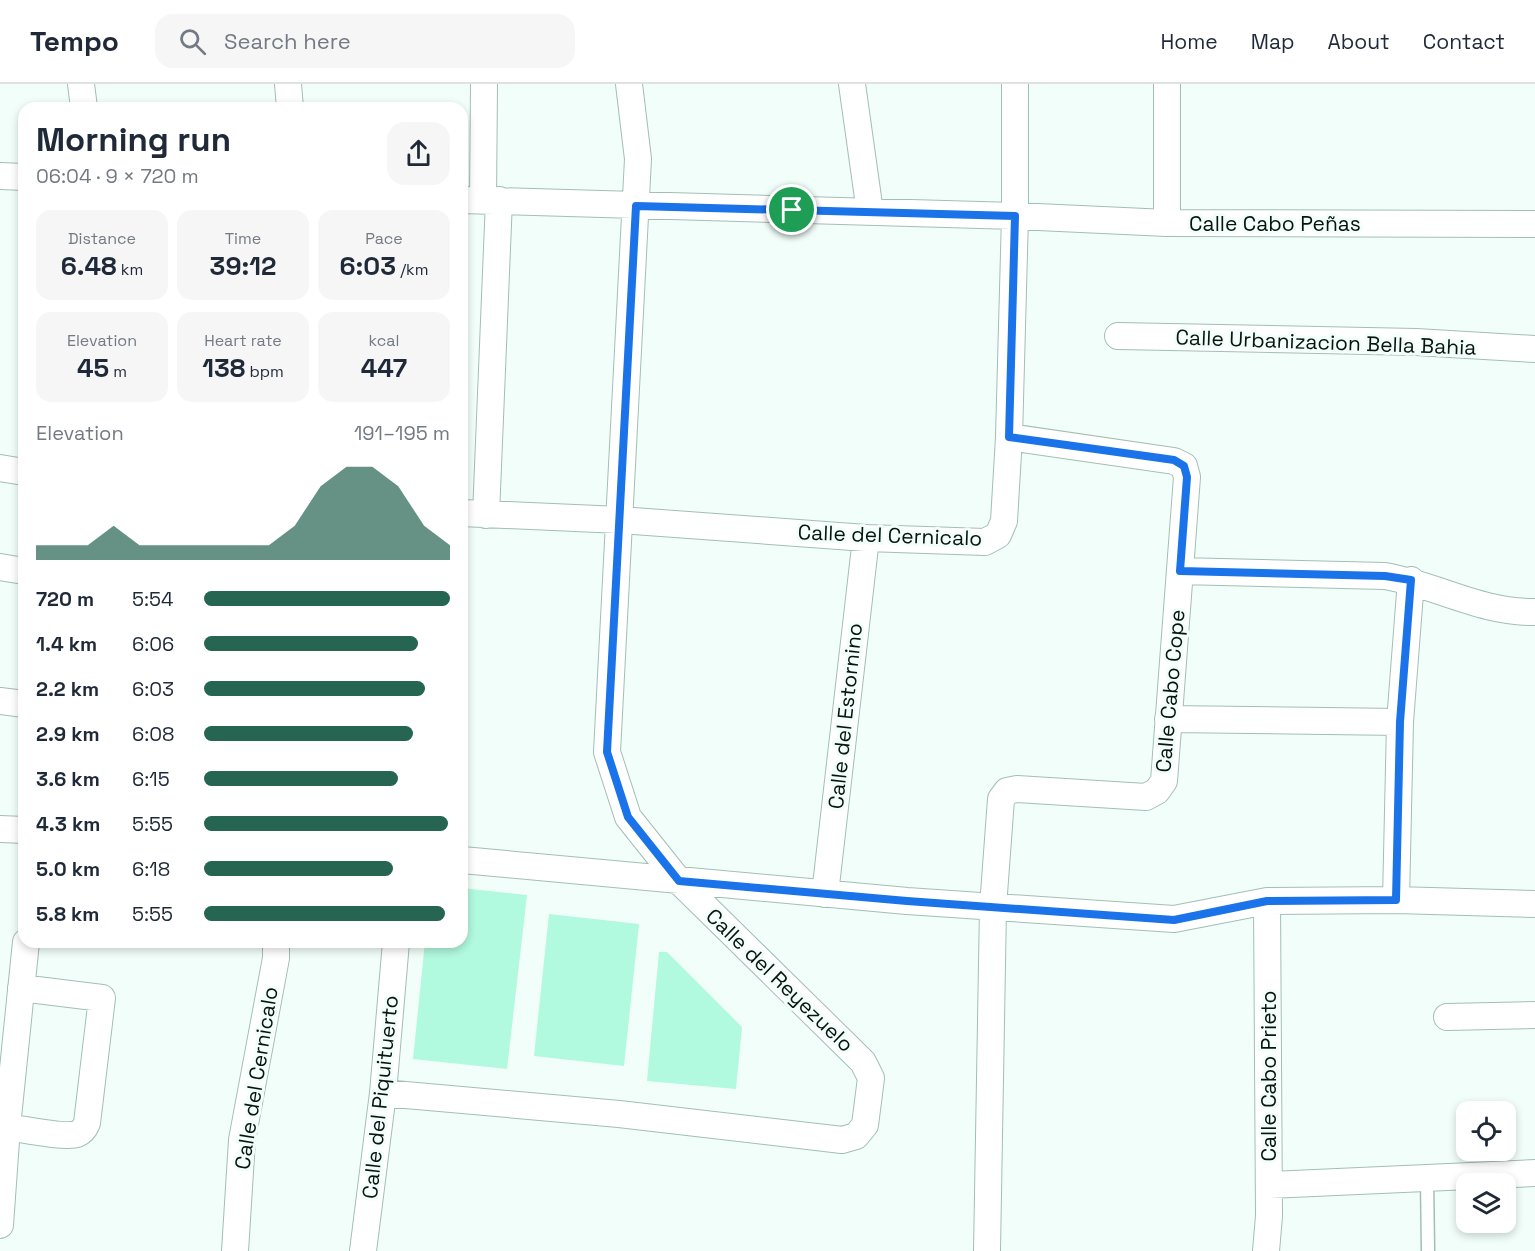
<!DOCTYPE html>
<html lang="en">
<head>
<meta charset="utf-8">
<style>
  body { margin:0; font-family:"Space Grotesk",sans-serif; background:#f6f6f7; color:#1f2937; height:100vh; display:flex; flex-direction:column; font-size:22px; white-space:nowrap }
  * { box-sizing:border-box; margin:0 }
  p { font-size:20px; color:#747a83 }
  .icon { flex:none; width:33px; height:33px; fill:none; stroke:currentColor; stroke-width:2; stroke-linecap:round; stroke-linejoin:round }
  .map { position:relative; flex:1; overflow:hidden }
  .details { position:absolute; left:18px; top:18px; width:450px; height:846px; display:flex; flex-direction:column; background:#fff; border-radius:18px; box-shadow:0 3px 9px #0003 }
  .details>* { flex:none }
  .controls { position:absolute; left:1456px; top:1017px; display:grid; gap:12px }
  .controls a { display:grid; place-items:center; width:60px; height:60px; border-radius:12px; background:#fff; box-shadow:0 3px 9px #0003; font-size:30px }
  .pin { position:absolute; display:grid; place-items:center; width:51px; height:51px; color:#fff; margin:-26px; border:3px solid #fff; border-radius:50%; box-shadow:0 2px 6px #0007 }
  .round { display:grid; place-items:center; flex:none; width:63px; height:63px; border-radius:18px; background:#f6f6f7 }
  .headline { display:flex; align-items:center; justify-content:space-between; height:102px; padding:0 18px }
  h1 { font-size:33px; font-weight:600; line-height:45px }
  .metrics { display:grid; grid-template-columns:repeat(3,1fr); gap:9px; height:102px; padding:6px 18px }
  .metrics div { display:grid; align-content:center; border-radius:15px; background:#f6f6f7; text-align:center }
  .metrics b { font-size:26px; font-weight:600 }
  .metrics small { font-size:16px; font-weight:400 }
  .metrics p { font-size:16px }
  .chart { height:168px; padding:12px 18px }
  .chart p { display:flex; justify-content:space-between }
  .chart svg { width:100%; height:108px; margin-top:6px; fill:#266552; opacity:.7 }
  ul { padding:0 18px; list-style:none; font-size:20px }
  li { display:grid; grid-template-columns:96px 72px 1fr; align-items:center; height:45px }
  li i { height:15px; border-radius:8px; background:#266552 }
  header { display:flex; align-items:center; gap:36px; box-sizing:border-box; height:84px; padding:0 30px; background:#fff; border-bottom:2px solid #e0e1e3 }
  header strong { font-size:28px }
  nav { display:flex; gap:33px; margin-inline-start:auto; font-size:21px }
  .search { width:420px; height:54px; background:#f6f6f7; display:flex; align-items:center; gap:15px; box-sizing:border-box; padding:0 21px; border-radius:18px; color:#747a83; font-size:22px }
  .map>svg:first-child { display:block }
</style>
</head>
<body>
<header>
<strong>Tempo</strong>
<div class="search"><svg class="icon" aria-label="search" viewBox="0 0 24 24"><circle cx="10" cy="10" r="6"/><path d="M15 15l6 6"/></svg>Search here</div>
<nav><a>Home</a><a>Map</a><a>About</a><a>Contact</a></nav>
</header>
<div class="map">
<svg width="1535" height="1167" viewBox="0 0 1535 1167">
  <rect width="100%" height="100%" fill="#f2fef9"/>
  <!-- green -->
  <path fill="#b1f9df" d="M462,804L527,811L507,985L413,975L425,858H462Z
    M549,830L639,840L624,982L534,972Z
    M659,868H667L742,943L736,1005L647,997Z"/>
  <g fill="none" stroke-linecap="round" stroke-linejoin="round">
    <defs>
      <path id="lane" d="M1427,1094L1428,1167"/>
      <path id="street" d="M81,0L84,24
        M288,0L290,24
        M852,0L870,128
        M0,92L24,93
        M462,116L1015,132L1167,139L1535,140
        M483,116L484,0
        M1167,139V0
        M1118,252L1416,258L1535,265
        M0,384L24,388
        M462,429L620,436L866,454L985,458L998,451L1004,437L1009,353L1015,132V0
        M486,431L499,116
        M0,483L24,487
        M1180,487L1385,492C1436,501 1482,529 1535,528
        M0,617L24,620
        M1168,635L1400,638
        M0,745L24,746
        M462,776L907,817L1174,835L1267,817L1396,816L1535,820
        M825,810L866,454
        M1396,816L1400,638L1411,496
        M1447,933L1535,931
        M383,1009L619,1030L842,1056L856,1052L865,1041L871,994L863,978L679,797L628,733L607,668L638,75L629,0
        M7,1043C22,1045 65,1054 77,1050C82,1048 85,1044 87,1039L102,914L21,904
        M1269,1101L1535,1089
        M0,1141L7,1043L26,858
        M235,1167L242,1056L276,874V858
        M363,1167L383,1009L396,858
        M987,1167L993,823L1001,715L1007,707L1017,705L1146,713L1157,707L1164,697L1187,393L1184,382L1174,377L1009,353
        M1266,1167L1269,1132L1267,817"/>
    </defs>
    <!-- lane casing -->
    <use href="#lane" stroke="#a2bfb4" stroke-width="15"/>
    <!-- street casing -->
    <use href="#street" stroke="#a2bfb4" stroke-width="28"/>
    <!-- lane -->
    <use href="#lane" stroke="#fff" stroke-width="12"/>
    <!-- street -->
    <use href="#street" stroke="#fff" stroke-width="26"/>
  </g>
  <g fill="none" stroke-linecap="round" stroke-linejoin="round">
    <defs>
      <path id="route" d="M636,122L1015,132L1009,353L1160,374L1174,376L1184,382L1187,393L1180,487L1385,492L1411,496L1400,638L1396,816L1267,817L1174,836L907,817L679,797L628,733L607,668Z"/>
    </defs>
    <!-- route casing -->
    <use href="#route" stroke="#fff" stroke-width="12"/>
    <!-- route -->
    <use href="#route" stroke="#1a73e8" stroke-width="8"/>
  </g>
  <g text-anchor="middle" dominant-baseline="central" stroke-width="6" stroke-linejoin="round" paint-order="stroke">
    <!-- street labels -->
    <g font-size="21" fill="#091410" stroke="#f2fef9">
      <text x="1275" y="139">Calle Cabo Peñas</text>
      <text transform="translate(1326 258) rotate(2)">Calle Urbanizacion Bella Bahia</text>
      <text transform="translate(890 451) rotate(2)">Calle del Cernicalo</text>
      <text transform="translate(1170 607) rotate(-85)">Calle Cabo Cope</text>
      <text transform="translate(845 632) rotate(-84)">Calle del Estornino</text>
      <text transform="translate(780 896) rotate(44)">Calle del Reyezuelo</text>
      <text transform="translate(1268 992) rotate(-90)">Calle Cabo Prieto</text>
      <text transform="translate(256 994) rotate(-81)">Calle del Cernicalo</text>
      <text transform="translate(380 1013) rotate(-84)">Calle del Piquituerto</text>
    </g>
  </g>
</svg>
<div class="controls">
<a><svg class="icon" aria-label="locate" viewBox="0 0 24 24"><circle cx="12" cy="12" r="6"/><path d="M12 2v4M12 18v4M2 12h4M18 12h4"/></svg></a>
<a><svg class="icon" aria-label="layers" viewBox="0 0 24 24"><path d="M12 4l9 5-9 5-9-5zM3 14l9 5 9-5"/></svg></a>
</div>
<div class="pin" style="left:792px;top:126px;background:#1e9e55"><svg class="icon" aria-label="arrive" viewBox="0 0 24 24"><path d="M6 21V4h12l-3 4 3 4H6"/></svg></div>
<section class="details">
<div class="headline"><div><h1>Morning run</h1><p>06:04 · 9 × 720 m</p></div><a class="round"><svg class="icon" aria-label="share" viewBox="0 0 24 24"><path d="M12 15V3M7 8l5-5 5 5M5 13v7h14v-7"/></svg></a></div>
<div class="metrics">
<div><p>Distance</p><b>6.48<small> km</small></b></div>
<div><p>Time</p><b>39:12</b></div>
<div><p>Pace</p><b>6:03<small> /km</small></b></div>
</div>
<div class="metrics">
<div><p>Elevation</p><b>45<small> m</small></b></div>
<div><p>Heart rate</p><b>138<small> bpm</small></b></div>
<div><p>kcal</p><b>447</b></div>
</div>
<div class="chart"><p><span>Elevation</span>191–195 m</p>
<svg viewBox="0 0 160 44" preserveAspectRatio="none"><path d="M0 44V38L10 38L20 38L30 30L40 38L50 38L60 38L70 38L80 38L90 38L100 30L110 14L120 6L130 6L140 14L150 30L160 38V44z"/></svg>
</div>
<ul>
<li><b>720 m</b>5:54<i style="width:100%"></i></li>
<li><b>1.4 km</b>6:06<i style="width:87%"></i></li>
<li><b>2.2 km</b>6:03<i style="width:90%"></i></li>
<li><b>2.9 km</b>6:08<i style="width:85%"></i></li>
<li><b>3.6 km</b>6:15<i style="width:79%"></i></li>
<li><b>4.3 km</b>5:55<i style="width:99%"></i></li>
<li><b>5.0 km</b>6:18<i style="width:77%"></i></li>
<li><b>5.8 km</b>5:55<i style="width:98%"></i></li>
</ul>
</section>
</div>
</body>
</html>
